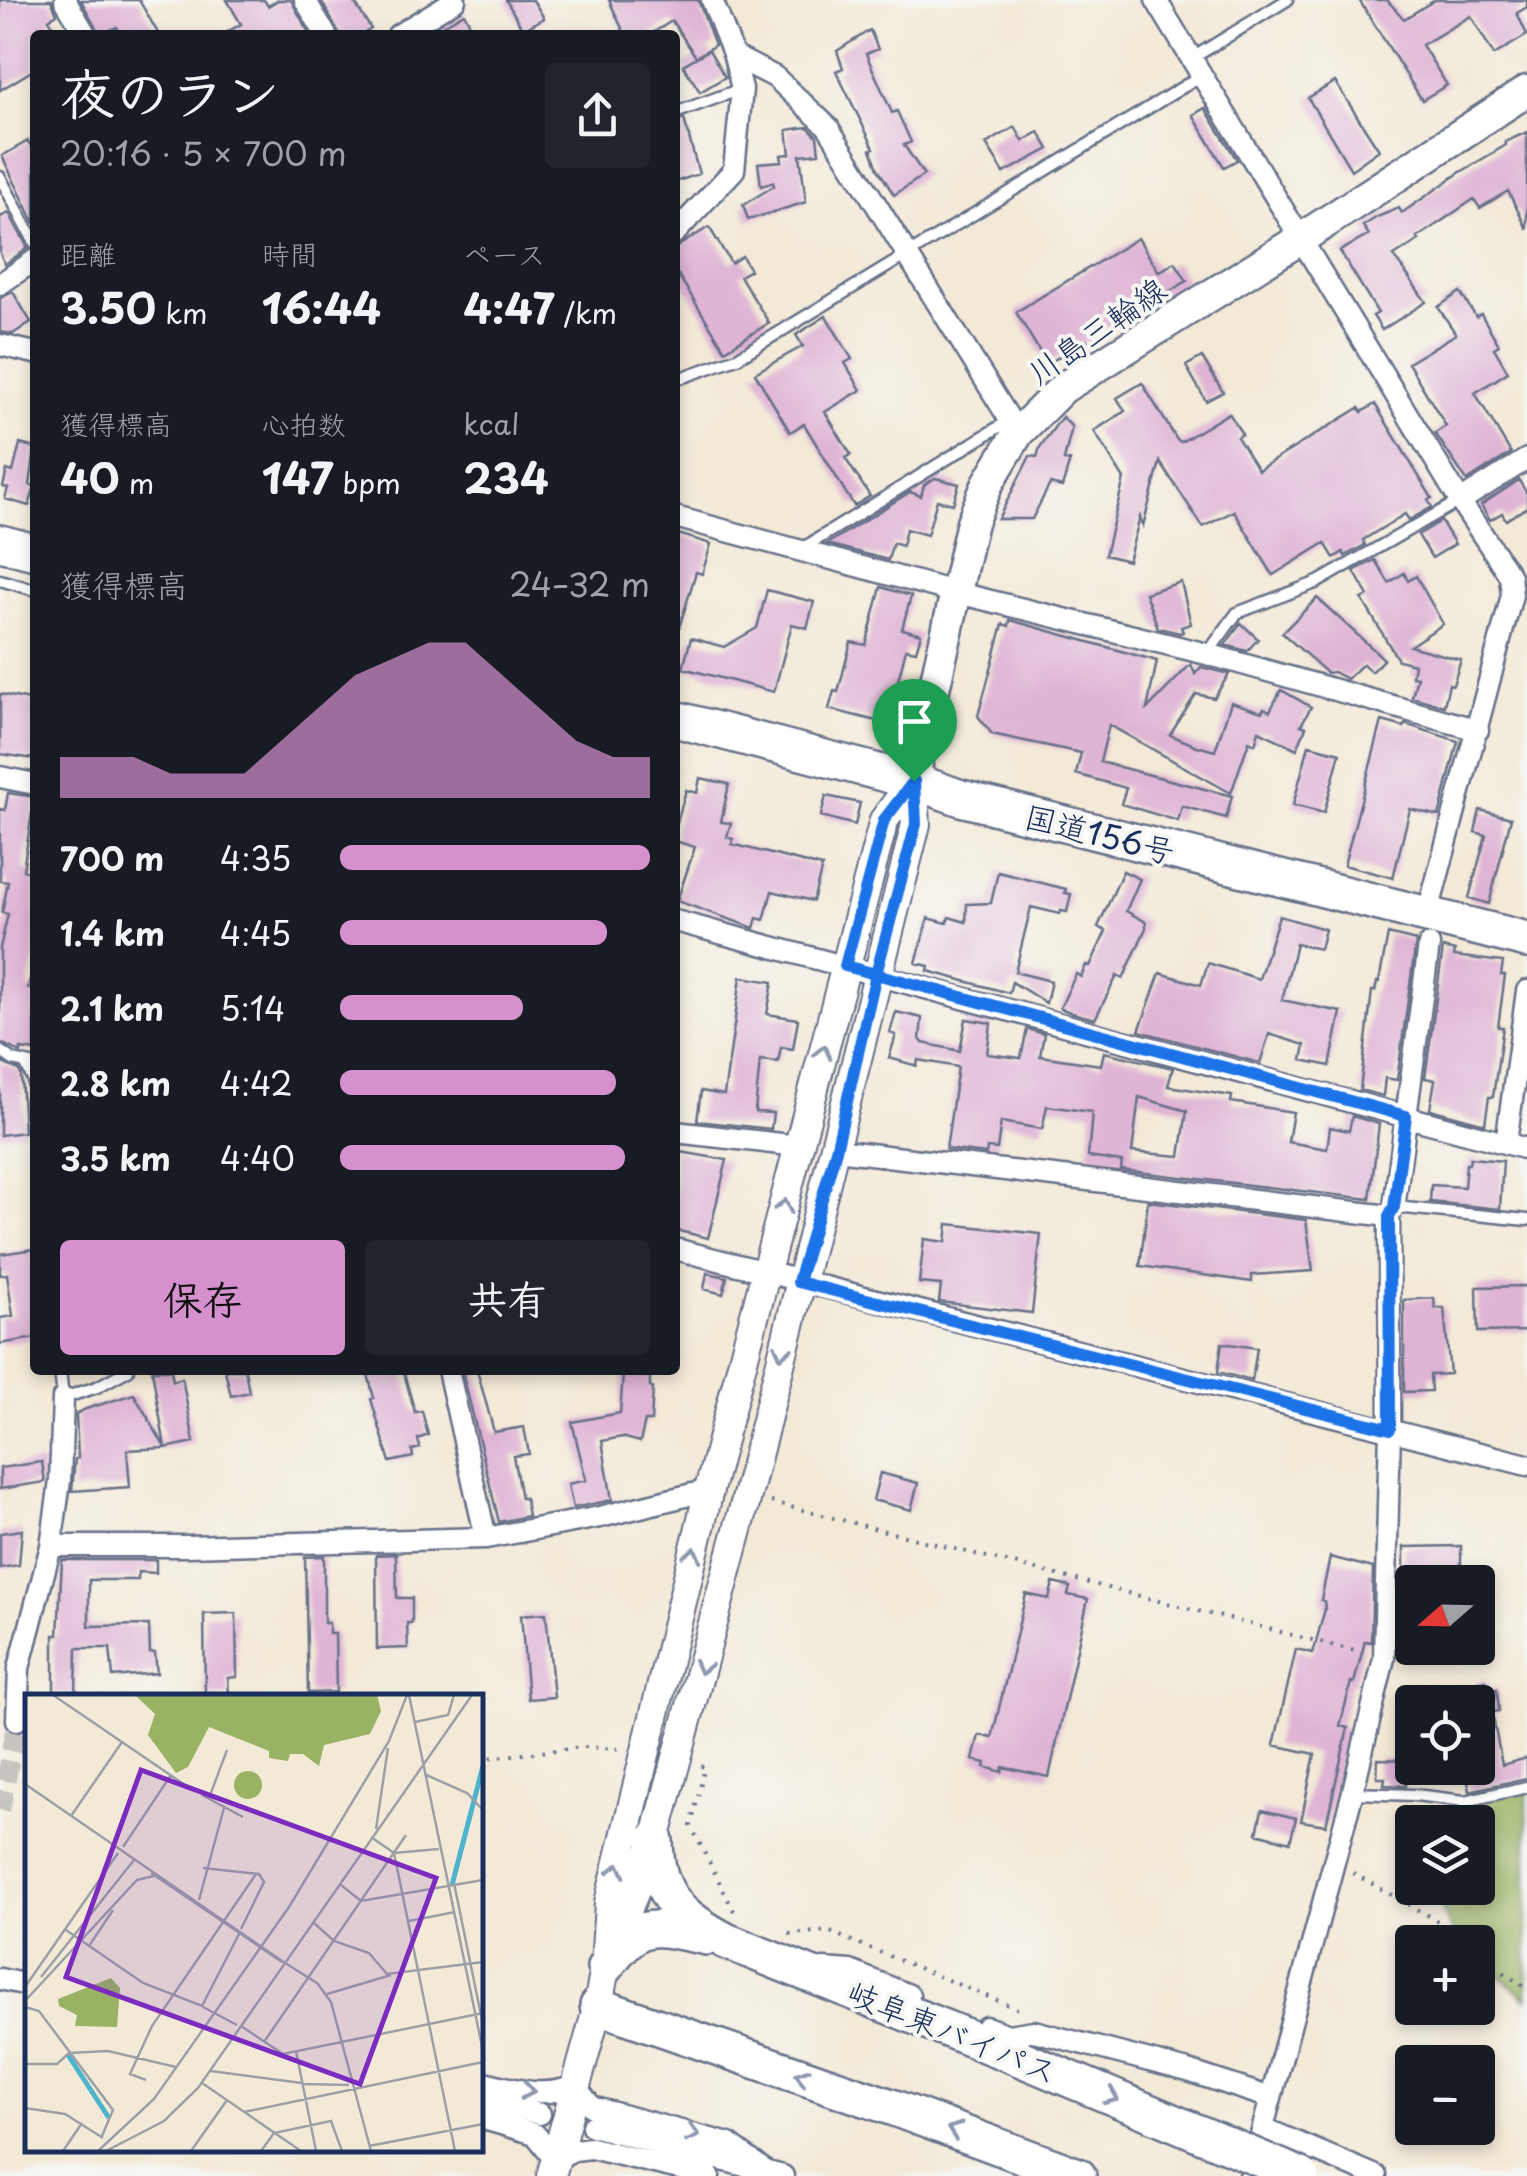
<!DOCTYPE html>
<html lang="ja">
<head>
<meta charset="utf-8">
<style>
  body { margin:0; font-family:"Playpen Sans","Klee One",sans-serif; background:#20242c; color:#f1f3f6; height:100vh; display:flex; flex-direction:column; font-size:38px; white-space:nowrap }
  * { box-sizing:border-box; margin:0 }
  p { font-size:32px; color:#9ea1a6 }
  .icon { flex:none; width:55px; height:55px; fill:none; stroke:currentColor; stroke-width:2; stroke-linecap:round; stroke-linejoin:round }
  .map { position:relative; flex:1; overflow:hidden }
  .side { position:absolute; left:30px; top:30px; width:650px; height:1345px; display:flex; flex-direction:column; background:#171b24; border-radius:10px; box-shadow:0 5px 15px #0003 }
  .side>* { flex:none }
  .needle { width:65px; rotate:250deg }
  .controls { position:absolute; left:1395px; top:1565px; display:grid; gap:20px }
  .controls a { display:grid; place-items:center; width:100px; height:100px; border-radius:10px; background:#171b24; box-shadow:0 5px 15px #0003; font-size:50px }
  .pin { position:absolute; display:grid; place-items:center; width:85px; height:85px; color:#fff; margin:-102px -42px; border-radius:50% 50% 50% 0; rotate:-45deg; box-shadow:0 0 10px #0007 }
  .pin .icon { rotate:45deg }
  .round { display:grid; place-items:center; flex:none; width:105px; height:105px; border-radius:10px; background:#20242c }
  .summary { display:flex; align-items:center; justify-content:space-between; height:170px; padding:0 30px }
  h1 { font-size:55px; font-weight:700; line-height:75px }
  .metrics { display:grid; grid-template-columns:repeat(3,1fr); gap:15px; height:170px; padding:10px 30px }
  .metrics div { display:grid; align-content:center }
  .metrics b { font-size:42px; font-weight:700 }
  .metrics small { font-size:28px; font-weight:400 }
  .metrics p { font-size:28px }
  .chart { height:280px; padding:20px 30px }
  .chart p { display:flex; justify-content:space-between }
  .chart svg { width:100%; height:180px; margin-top:10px; fill:#d690ce; opacity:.7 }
  .cta { display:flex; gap:20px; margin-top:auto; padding:20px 30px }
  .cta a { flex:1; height:115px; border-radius:10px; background:#d690ce; color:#111; font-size:40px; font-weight:700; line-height:115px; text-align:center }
  .cta a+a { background:#20242c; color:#f1f3f6 }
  ul { padding:0 30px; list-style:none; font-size:32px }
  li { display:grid; grid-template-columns:160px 120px 1fr; align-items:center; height:75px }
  li i { height:25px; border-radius:12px; background:#d690ce }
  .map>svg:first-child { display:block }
</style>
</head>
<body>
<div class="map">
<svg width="1527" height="2176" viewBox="0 0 1527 2176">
  <rect width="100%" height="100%" fill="#f6f6f2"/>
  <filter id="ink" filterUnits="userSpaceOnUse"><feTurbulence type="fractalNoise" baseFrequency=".01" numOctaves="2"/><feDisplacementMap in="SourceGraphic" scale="20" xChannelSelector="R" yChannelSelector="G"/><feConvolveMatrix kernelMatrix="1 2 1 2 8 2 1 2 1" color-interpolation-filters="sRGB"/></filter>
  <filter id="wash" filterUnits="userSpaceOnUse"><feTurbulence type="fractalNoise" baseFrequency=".0048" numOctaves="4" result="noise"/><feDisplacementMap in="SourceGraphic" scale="40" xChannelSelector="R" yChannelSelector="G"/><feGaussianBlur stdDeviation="2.25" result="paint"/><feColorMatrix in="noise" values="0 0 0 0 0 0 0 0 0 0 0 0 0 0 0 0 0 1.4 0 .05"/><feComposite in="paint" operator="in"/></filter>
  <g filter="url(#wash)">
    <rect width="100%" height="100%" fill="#f3e9d7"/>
    <!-- forest -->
    <path fill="#9ab264" stroke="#5a7061" stroke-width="2.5" d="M1527,1788V1999L1478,1957V1942H1461L1455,1938L1433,1888H1478V1822H1446C1466,1779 1490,1801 1527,1788Z"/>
    <g id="blocks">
      <!-- building -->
      <path fill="#dfb4d5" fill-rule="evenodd" d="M0,0H51L57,14L49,19L58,35H35V69L0,90Z
        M81,0H139L159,35H121L117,27L100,35Z
        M227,0H264L268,6L278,0H291L310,35H222L241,24Z
        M321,0H353L371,29L361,35H340Z
        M506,0H533L544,18L523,30Z
        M609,0H698L715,45L696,57L672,21L649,35H625Z
        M1359,0H1387L1404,19L1435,0H1527V7L1517,13L1527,35L1494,55L1471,16L1422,45L1447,85L1422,100Z
        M464,13L476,35H427Z
        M870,30L878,49L866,54L892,113L897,111L911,142L904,145L924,175L894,195L878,169L871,149L874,148L836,71L843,68L837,51Z
        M709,50L725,77L700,92L683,65Z
        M1335,82L1379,150L1351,170L1308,98Z
        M1205,108L1237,160L1224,167L1193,115Z
        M684,119L699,174L675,182V122Z
        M808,127L817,136L819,153L800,155L806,202L748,220L743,205L774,186L773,182L761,186L758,163L782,161L781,155L790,154L787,130Z
        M1015,127L1023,141L1039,132L1049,149L1004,173L986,144Z
        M1527,132V229L1508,191L1480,208L1474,199L1417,238L1419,240L1394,256L1426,302L1382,330L1373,316L1378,313L1340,251L1369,235L1363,226L1377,217L1399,208L1402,213L1459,173L1506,145L1505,142Z
        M28,141L35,153V224L2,156Z
        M9,213L28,248L5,264L0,254V217Z
        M709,227L731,263L742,256L750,270L740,276L769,323L725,350L675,270V248Z
        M1138,238L1159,272L1175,262L1187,281L1108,328L1110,333L1090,345L1087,340L1047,364L1016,312Z
        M13,292L31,322L13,334L0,332V298Z
        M1460,292L1476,317L1481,314L1499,345L1494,348L1508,372L1475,393L1511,453L1467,481L1435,433L1446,426L1408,363L1456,334L1438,307Z
        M826,316L852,359L845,363L861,390L825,412L851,455L845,458L870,496L854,506L804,424L790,432L755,373L803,346L796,335Z
        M1202,357L1223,392L1206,401L1186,366Z
        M1142,383L1177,440L1181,442L1229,413L1242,434L1237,437L1258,470L1359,408L1362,412L1375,404L1432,498L1428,500L1432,507L1409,520L1405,514L1363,540L1365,545L1345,556L1343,552L1334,558L1325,543L1273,575L1234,511L1203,527L1160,462L1143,526L1140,517L1128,561L1105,555L1124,479L1094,431L1125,411L1117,398Z
        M1062,417L1072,427L1064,460L1070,461L1062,487L1050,484L1032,519H998L1030,456L1037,457L1040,447Z
        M20,444L35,448L30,485L35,487L29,506L5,499L8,488L3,487L7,470L13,472Z
        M935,478L959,484L953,504L937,500L927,535L906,529L902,546L893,543L888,560L827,544L910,492L921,496L924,485Z
        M1519,480L1527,494V507L1506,520L1502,513L1490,520L1481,505Z
        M1441,521L1455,544L1432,558L1418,535Z
        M675,533L711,544L702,574L696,572L679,628H675Z
        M1375,560L1389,583L1404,573L1408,581L1416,576L1443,624L1410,646L1461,660L1453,685L1449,684L1444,706L1412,697L1417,677L1412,676L1414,664L1398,660L1362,599L1368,596L1354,571Z
        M1181,582L1191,624L1181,627L1183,632L1180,633L1158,628L1145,593Z
        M881,587L911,596L902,629L921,634L916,651L906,649L892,704L901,706L896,726L829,709L834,691L838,692L851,642L866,645Z
        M767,590L814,602L807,628L792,624L774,692L683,668L691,638L724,647L757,628Z
        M1317,598L1384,659L1371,672L1363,664L1347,679L1333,672L1327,673L1282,633Z
        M1010,620L1157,661L1147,709L1191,664L1195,674L1201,667L1229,674L1214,698L1196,694L1170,735L1197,746L1215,751L1231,702L1262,712L1264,708L1270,711L1281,690L1311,707L1301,725L1306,727L1297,749L1259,731L1255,744L1249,741L1231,793L1109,725L1100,762L1232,796L1226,818L1182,806L1178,821L1121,804L1126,788L1076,774L1081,753L992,734L978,716L1003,624L1009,626Z
        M1241,623L1258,639L1247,651L1225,645Z
        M0,694L35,701V759L0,754Z
        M1382,721L1404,727L1405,724L1458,741L1439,816L1410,809L1393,878L1344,865Z
        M1309,745L1340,753L1324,813L1293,805Z
        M700,778L729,784L721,822L731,823L727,837L733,839L732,844L822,867L813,901L772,891L764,920L757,918L754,928L677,901L695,847L675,841V830L686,790L697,793Z
        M8,793L35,797V813H32L23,870L35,873V957L28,988L35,989V1051L21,1049V1053L0,1042V948L8,914L2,913L8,882L0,881V809L5,810Z
        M826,796L860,803L855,825L821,816Z
        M1480,810L1511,818L1489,904L1469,898L1486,835L1475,832Z
        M1123,871L1140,879L1126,911L1146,922V928L1123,979L1117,976L1095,1019L1072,1013L1060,1008L1076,974L1081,977L1086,965L1090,966L1106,931L1098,927Z
        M998,872L1066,889L1065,893L1071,894L1067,912L1061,911L1060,914L1031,907L1015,972L1051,981L1046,1003L1012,982L1009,993L928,971L929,966L916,963L928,918L947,923L949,917L966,922L967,904L991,903Z
        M1279,916L1325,929L1320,949L1296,944L1282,1000L1341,1012L1330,1066L1302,1060L1305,1045L1269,1034L1260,1063L1139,1031L1160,973L1201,985L1208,963L1259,979Z
        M1388,934L1416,941L1397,1080L1385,1078L1383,1096L1360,1090L1372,991H1375L1377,982H1379Z
        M1443,948L1455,951L1454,956L1503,962L1501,975H1505L1498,1027H1503L1493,1097H1489L1485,1124L1430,1109L1435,1080L1425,1078Z
        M741,977L773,982L767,1014L798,1019L793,1049L781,1047L778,1062L760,1060L755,1112L773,1113L771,1129L697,1121L701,1091L724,1095Z
        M896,1012L922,1018L920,1039L923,1043L960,1051L966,1019L991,1023L987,1054L1021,1058L1027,1029L1044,1034L1040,1056L1101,1065L1104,1052L1173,1068L1168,1086L1232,1096L1231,1102L1293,1112L1288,1142L1327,1149L1330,1127L1349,1131L1352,1116L1379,1124L1370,1199L1121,1170L1122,1162L1088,1157L1092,1112L1047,1106L1042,1129L1001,1122L997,1149L987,1148L986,1154L946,1149L958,1067L918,1060L917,1066L889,1058L896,1035L890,1033ZM1139,1097L1187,1111L1180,1156L1132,1152Z
        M0,1062L19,1070L21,1075L24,1132L0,1135Z
        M675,1151L727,1160L708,1238L675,1230Z
        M1470,1158L1503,1161L1500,1209L1430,1202L1431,1185L1464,1187L1466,1164H1469Z
        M1148,1201L1306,1220L1313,1271L1252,1275V1282L1140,1266Z
        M948,1224L1041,1234L1032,1313L939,1302L941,1285L919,1283L924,1239L946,1242Z
        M35,1249V1338L0,1344V1318L13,1316L7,1274L0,1275V1254Z
        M707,1273L727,1277L723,1294L704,1289Z
        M1527,1286V1331L1478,1332L1477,1287Z
        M1434,1298L1435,1308H1444L1450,1374L1430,1375L1431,1391L1404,1392V1300Z
        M1222,1343L1257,1348L1252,1381L1218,1372Z
        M152,1370H171L173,1381L182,1378L194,1442L165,1448L127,1450L130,1487L72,1491L75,1459L78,1458L76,1414L86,1409L134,1394L165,1447Z
        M225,1370H245L249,1392L231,1396Z
        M367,1370H403L415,1412L422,1411L428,1435L418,1439L420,1448L412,1450L413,1457L390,1462L371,1399L374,1398Z
        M462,1370H477L494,1432L524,1427L529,1454L513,1456L521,1498H525L528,1516L499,1522Z
        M623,1375L650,1377V1387L653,1388L651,1421H645L640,1442L622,1437L602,1441L612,1500L573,1508L568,1484L586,1480L572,1422L620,1413Z
        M42,1462L45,1482L0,1489V1468Z
        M880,1473L918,1483L911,1510L873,1500Z
        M22,1530L19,1565L0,1568V1533Z
        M1461,1546V1582H1404V1547Z
        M396,1554L397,1598H412V1623H407L408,1648L377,1649L376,1555Z
        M324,1556V1623H329V1633H335L336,1692L308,1693L305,1557Z
        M1330,1557L1373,1568L1371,1642L1365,1641L1354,1683L1351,1682L1340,1726L1348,1728L1326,1825L1301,1821L1315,1754L1274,1745L1296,1649L1313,1653L1325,1609L1324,1601L1321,1600Z
        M62,1560H156V1573L138,1572V1580H89V1626L149,1625L150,1653H155L157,1673L113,1677L110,1648H77L76,1696L54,1695V1635H58Z
        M1053,1583L1070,1587L1068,1595L1088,1599L1049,1777L1003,1767L1002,1772L985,1767L986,1763L973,1760L979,1735L992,1738L1026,1594L1049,1599Z
        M236,1613L237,1677L228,1678L229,1696H205L204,1614Z
        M546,1613L554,1697L528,1699L521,1615Z
        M1478,1681H1486L1488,1691L1497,1689L1499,1711L1492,1712L1502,1765L1527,1758V1778L1470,1791L1465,1768H1478Z
        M1378,1759L1407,1760L1406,1786L1384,1785L1385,1778H1377Z
        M1262,1810L1296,1818L1290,1842L1257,1833Z"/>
    </g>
  </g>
  <g filter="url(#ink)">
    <use href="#blocks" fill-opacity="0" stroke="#677088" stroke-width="2.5"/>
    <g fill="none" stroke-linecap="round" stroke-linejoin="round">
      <!-- street-tunnel -->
      <path stroke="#c8c4bf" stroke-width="20" stroke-dasharray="20 10" stroke-linecap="butt" d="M0,1810L17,1720"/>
      <defs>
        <path id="lane" d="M1191,59L1287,0
          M675,113L741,89
          M0,177L35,243
          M675,380L737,358L1201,76
          M800,550L1010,420
          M0,580L35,590
          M1207,654L1237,613L1318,582L1459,501
          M0,1051L13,1060L35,1065
          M26,1065L33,1080L35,1104
          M1395,1207L1527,1220
          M60,1370L63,1398L97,1387L128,1370
          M1352,1793L1415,1795L1465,1801L1527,1787"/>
        <path id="street" d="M65,0L86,35
          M305,0L326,35
          M1156,0L1460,501L1510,576L1512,595L1427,916
          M398,35L455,0
          M734,56L775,77L828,127L1018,433
          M675,233L734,170L742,89L734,56L712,0
          M0,284L35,260
          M0,345L35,353
          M1460,501L1527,459
          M675,517L954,592L1207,654L1478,730
          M0,777L35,784
          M675,921L1527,1149
          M675,1132L799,1146
          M1506,1143L1527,991
          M836,1150L1389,1216L1390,1429L1384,1658L1352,1795L1250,2176
          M1394,1207L1429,945
          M675,1249L1527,1465
          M448,1370L486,1538
          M51,1546H186L486,1538L600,1517L709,1490
          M17,1720L19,1668L51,1546L60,1481L63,1398
          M823,1969L850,1971L909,1995
          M0,1979L28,1985
          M986,2027L1008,2035L1034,2031L1188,2071L1271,2098
          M480,2081C514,2089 541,2099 575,2086L592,2107L729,2144L767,2172
          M480,2099L540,2114
          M480,2118L535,2134L555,2159L574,2150L591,2148L709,2176
          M592,2126L783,2176
          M1263,2128L1376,2176"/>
        <path id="secondary" d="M611,1951L655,1840L747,1496L916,824L913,781
          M551,2176L598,2006L605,1967L609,1903L709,1490L884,820L913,781"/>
        <path id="primary" d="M913,781L972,522L988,483L1018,433L1063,388L1302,238L1527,91"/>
        <path id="highway" d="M0,543L35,552
          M675,719L913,781L961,798L1527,940
          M655,1840C656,1896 679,1916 726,1941L1022,2059
          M605,1967C641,1918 650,1926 707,1937
          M598,2006L894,2108L1078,2176"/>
      </defs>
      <!-- lane casing -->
      <use href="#lane" stroke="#677088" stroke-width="15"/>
      <!-- street casing -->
      <use href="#street" stroke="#677088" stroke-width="25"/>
      <!-- secondary casing -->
      <use href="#secondary" stroke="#677088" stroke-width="32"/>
      <!-- primary casing -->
      <use href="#primary" stroke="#677088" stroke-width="35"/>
      <!-- highway casing -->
      <use href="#highway" stroke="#677088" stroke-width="40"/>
      <!-- path -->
      <path stroke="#677088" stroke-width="4" stroke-dasharray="2.5 8" stroke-linecap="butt" d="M771,1502L1363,1653
        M480,1759L583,1747L618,1749
        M701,1766L705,1767L691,1826L734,1911
        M1353,1873L1439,1922L1463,1942
        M789,1934L828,1931L1023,2011
        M1478,1954L1527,1989"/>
      <!-- lane -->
      <use href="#lane" stroke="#fff" stroke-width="10"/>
      <!-- street -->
      <use href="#street" stroke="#fff" stroke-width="20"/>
      <!-- secondary -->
      <use href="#secondary" stroke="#fff" stroke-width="28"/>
      <!-- primary -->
      <use href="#primary" stroke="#fff" stroke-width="30"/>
      <!-- highway -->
      <use href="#highway" stroke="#fff" stroke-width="35"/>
      <defs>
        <path id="highway-bridge" d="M1022,2059L1301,2176"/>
      </defs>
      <!-- highway-bridge casing -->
      <use href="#highway-bridge" stroke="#677088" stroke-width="40" stroke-linecap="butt"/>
      <!-- highway-bridge -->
      <use href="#highway-bridge" stroke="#fff" stroke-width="35"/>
    </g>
    <!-- one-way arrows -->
    <defs><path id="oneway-chevron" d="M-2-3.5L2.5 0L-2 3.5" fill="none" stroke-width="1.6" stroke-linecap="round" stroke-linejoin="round" transform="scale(2.5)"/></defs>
    <g stroke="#8d97ae">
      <use href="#oneway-chevron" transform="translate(823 1052) rotate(-76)"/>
      <use href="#oneway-chevron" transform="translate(784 1206) rotate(-76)"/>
      <use href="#oneway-chevron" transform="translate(782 1352) rotate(103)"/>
      <use href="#oneway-chevron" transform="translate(693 1554) rotate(-76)"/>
      <use href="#oneway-chevron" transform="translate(702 1667) rotate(105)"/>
      <use href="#oneway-chevron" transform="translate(617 1870) rotate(-76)"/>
      <use href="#oneway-chevron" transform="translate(802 2076) rotate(-161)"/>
      <use href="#oneway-chevron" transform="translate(528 2091) rotate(11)"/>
      <use href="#oneway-chevron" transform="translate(1112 2097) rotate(23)"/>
      <use href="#oneway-chevron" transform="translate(954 2130) rotate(-160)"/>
      <use href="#oneway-chevron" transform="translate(693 2134) rotate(14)"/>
    </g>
  </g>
  <g fill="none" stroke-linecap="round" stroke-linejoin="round" filter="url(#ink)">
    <defs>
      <path id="route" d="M914,781L884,820L845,966L876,974L836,1150L798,1282L1390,1429L1389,1216L1394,1207L1406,1116L876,974L916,824L914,781"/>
    </defs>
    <!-- route casing -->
    <use href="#route" stroke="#fff" stroke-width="20"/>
    <!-- route -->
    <use href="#route" stroke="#1a73e8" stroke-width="12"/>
  </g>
  <g text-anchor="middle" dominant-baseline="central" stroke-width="8" stroke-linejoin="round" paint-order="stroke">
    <!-- street labels -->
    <g font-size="32" fill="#1b2f5e" stroke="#f6f6f2">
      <text transform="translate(1096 330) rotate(-35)">川島三輪線</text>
      <text transform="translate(1100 833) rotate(14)">国道156号</text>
      <text transform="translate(953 2031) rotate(22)">岐阜東バイパス</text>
    </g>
  </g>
  <!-- overview -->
  <g transform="translate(25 1694)">
    <rect width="458" height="458" fill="#f3e9d7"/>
    <path d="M110,1H352L356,17L345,40L299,51L294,72L278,60H265L263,67L244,64V57L184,33L163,73L151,79L123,41L130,20ZM209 91a14 14 0 1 1 28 0a14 14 0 1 1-28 0ZM86,284L95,294L92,333L50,332L52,321L34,312L33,305Z" fill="#9ab264"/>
    <path fill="none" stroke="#4eb4cd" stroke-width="5" d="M427,191L458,72M43,361L84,424"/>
    <path fill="none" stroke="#9d9fa7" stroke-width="2.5" d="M28,1L160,91M384,1L458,357M390,28L423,21L429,1M399,80L442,99L458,116M0,90L260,269M177,101L218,123M184,104L202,56M46,122L97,48M351,135L363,54M346,143L369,159L414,155M98,153L146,81M369,159L430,457M178,174L234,180L239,188L216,235M126,179L257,268M429,189L458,331M316,191L336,207L458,186M174,206L199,114M384,227L430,218M289,229L309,247L344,259L362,280L458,268M41,236L118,289L177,312L214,240M64,252L88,216M260,269L292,289L306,308L346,457M16,283L109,166M0,293L93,159M302,300L366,281M0,307L112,186L129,182M0,313L14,317L88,416L77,442M178,313L212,331M216,332L258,360L458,319M239,348L381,141M271,357L291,457M0,370H32L44,359L83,357L151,373M186,377L277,389M121,386L105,380L127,332L231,180M177,389L276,457M278,390L324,391M0,414L40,420L78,444M219,418L458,368M344,452L458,430M38,457L57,429M73,457L129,405L264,213L364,47L382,1M81,457L139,427L173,394L447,1M166,457L202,406M236,457L249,439L306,427L317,457"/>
    <path fill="#7b2cbf" fill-opacity="0.15" stroke="#7b2cbf" stroke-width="5" d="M116,76L411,184L335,390L41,283Z"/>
    <rect width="458" height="458" fill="none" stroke="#1b2f5e" stroke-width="5"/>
  </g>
</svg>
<div class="controls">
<a><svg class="needle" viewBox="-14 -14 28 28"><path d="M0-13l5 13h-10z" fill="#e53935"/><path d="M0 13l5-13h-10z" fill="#9ea1a6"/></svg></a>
<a><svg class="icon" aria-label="locate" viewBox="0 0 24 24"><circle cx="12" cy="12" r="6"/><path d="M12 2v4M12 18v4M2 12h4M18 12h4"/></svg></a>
<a><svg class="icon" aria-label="layers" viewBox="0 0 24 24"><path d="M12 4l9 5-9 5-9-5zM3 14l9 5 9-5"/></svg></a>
<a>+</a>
<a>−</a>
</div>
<div class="pin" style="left:914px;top:781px;background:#1e9e55"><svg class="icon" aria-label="arrive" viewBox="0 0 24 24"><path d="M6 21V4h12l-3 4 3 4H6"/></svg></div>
<section class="side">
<div class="summary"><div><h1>夜のラン</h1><p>20:16 · 5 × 700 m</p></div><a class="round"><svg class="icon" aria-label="share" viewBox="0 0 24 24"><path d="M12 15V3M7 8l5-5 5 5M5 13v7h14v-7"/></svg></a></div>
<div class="metrics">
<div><p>距離</p><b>3.50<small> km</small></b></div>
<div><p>時間</p><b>16:44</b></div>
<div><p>ペース</p><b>4:47<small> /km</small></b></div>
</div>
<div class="metrics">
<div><p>獲得標高</p><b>40<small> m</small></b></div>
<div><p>心拍数</p><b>147<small> bpm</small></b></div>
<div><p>kcal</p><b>234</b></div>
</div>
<div class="chart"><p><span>獲得標高</span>24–32 m</p>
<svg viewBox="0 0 160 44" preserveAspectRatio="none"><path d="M0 44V34L10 34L20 34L30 38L40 38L50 38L60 30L70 22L80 14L90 10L100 6L110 6L120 14L130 22L140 30L150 34L160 34V44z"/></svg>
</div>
<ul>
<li><b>700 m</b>4:35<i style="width:100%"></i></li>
<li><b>1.4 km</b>4:45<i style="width:86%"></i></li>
<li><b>2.1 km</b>5:14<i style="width:59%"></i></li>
<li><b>2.8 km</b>4:42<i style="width:89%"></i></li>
<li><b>3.5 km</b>4:40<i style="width:92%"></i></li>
</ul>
<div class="cta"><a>保存</a><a>共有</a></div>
</section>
</div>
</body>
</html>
